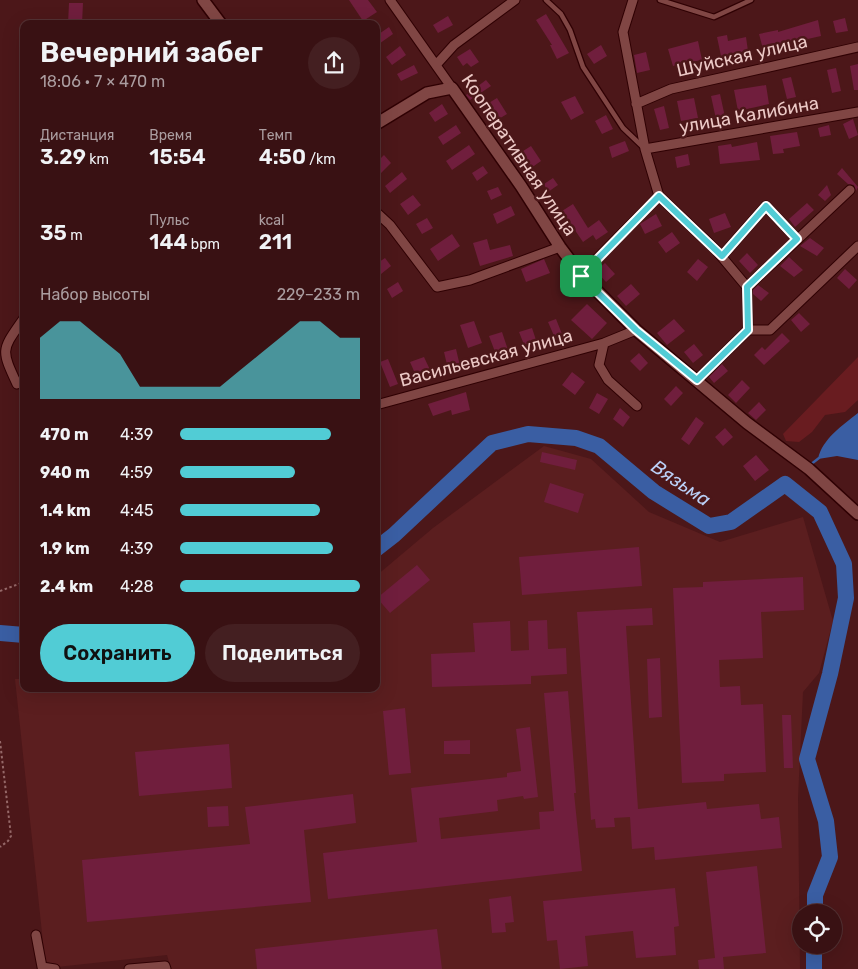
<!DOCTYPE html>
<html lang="ru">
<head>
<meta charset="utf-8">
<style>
  body { margin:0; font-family:Rubik,sans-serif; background:#441f21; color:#f1f3f6; height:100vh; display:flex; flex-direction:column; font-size:19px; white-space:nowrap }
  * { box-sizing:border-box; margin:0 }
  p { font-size:16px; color:#ab9da0 }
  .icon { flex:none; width:28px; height:28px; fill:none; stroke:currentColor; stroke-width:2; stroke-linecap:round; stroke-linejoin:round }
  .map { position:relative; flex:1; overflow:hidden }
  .drawer { position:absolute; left:20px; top:20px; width:360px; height:672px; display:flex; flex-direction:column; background:#391113; border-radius:10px; box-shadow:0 5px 20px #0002,0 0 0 1px #533133 }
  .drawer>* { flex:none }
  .controls { position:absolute; left:792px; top:904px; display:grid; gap:10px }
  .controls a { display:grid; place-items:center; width:50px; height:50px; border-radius:50%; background:#391113; box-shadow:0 5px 20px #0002,0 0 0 1px #533133; font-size:25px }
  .pin { position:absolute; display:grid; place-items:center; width:42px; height:42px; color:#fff; margin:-21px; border-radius:10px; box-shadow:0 2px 8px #0006 }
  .round { display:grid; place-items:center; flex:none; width:52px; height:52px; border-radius:26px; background:#441f21 }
  .overview { display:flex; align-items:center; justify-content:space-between; height:85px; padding:0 20px }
  h1 { font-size:28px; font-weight:600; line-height:38px }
  .figures { display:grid; grid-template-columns:repeat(3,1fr); gap:8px; height:85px; padding:5px 20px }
  .figures div { display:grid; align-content:center }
  .figures b { font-size:21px; font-weight:600 }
  .figures small { font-size:14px; font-weight:400 }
  .figures p { font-size:14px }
  .chart { height:140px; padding:10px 20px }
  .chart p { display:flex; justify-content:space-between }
  .chart svg { width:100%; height:90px; margin-top:5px; fill:#51ccd5; opacity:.7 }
  .primary-button { display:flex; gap:10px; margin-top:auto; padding:10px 20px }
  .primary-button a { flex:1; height:58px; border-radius:30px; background:#51ccd5; color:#111; font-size:20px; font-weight:600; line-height:58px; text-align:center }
  .primary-button a+a { background:#441f21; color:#f1f3f6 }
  ul { padding:0 20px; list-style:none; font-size:16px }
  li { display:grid; grid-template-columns:80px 60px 1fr; align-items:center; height:38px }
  li i { height:12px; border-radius:6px; background:#51ccd5 }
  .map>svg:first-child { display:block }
</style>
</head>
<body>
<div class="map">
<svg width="858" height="969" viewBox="0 0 858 969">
  <rect width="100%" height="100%" fill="#4c1719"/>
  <!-- built -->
  <path fill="#5b1e1f" d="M544,446L591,459L649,512L720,542L803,517L833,621L819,673L803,692L798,798L800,969H171L167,955L57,967L45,961L15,679H24V689H376V576L433,528Z"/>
  <!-- green -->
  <path fill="#691c20" d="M858,357V400L845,412L825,415L812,432L799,442L786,441L783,434Z"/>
  <!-- water -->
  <path fill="#3a5ea3" d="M858,413V460L837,456L818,459C822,439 843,425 858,413Z"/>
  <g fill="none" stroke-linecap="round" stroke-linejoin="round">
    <!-- stream -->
    <path stroke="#3a5ea3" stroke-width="2.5" d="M810,465L819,458"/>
    <!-- river -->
    <path stroke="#3a5ea3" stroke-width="16" d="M376,549L394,535L492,443L528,434L576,438L599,446L654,492L709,526L731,522L785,484L820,512L844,564L846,598L830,674L807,759L826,821L830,857L815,895V912
      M0,633L24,635
      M814,969V945"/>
  </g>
  <!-- building -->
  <path fill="#701e3d" d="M349,0H368L377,12L363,21Z
    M69,3H83L82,24H68Z
    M546,14L569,53L557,59L550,45H552L536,20Z
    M448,16L453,25L438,33L433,25Z
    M845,18L848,31L836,33L833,21Z
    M818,20L821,36L763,49L759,34L778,30V32Z
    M389,27L393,34L376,46V36Z
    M727,35L728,41L746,37L748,51L721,56L717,37Z
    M698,41L702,60L691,62V60L673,66L668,49Z
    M601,45L607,56L594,64L587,54Z
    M400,46L406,55L392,65L386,57Z
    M470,49L479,62L471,67L467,63L463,66L457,57Z
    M646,52L650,70L637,73L634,55Z
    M858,64V90H854L850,66Z
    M414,65L418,73L401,81L397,74Z
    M836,68L841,91L832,93L827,70Z
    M791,77L796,97L787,99L782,79Z
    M486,80L491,86L470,100L466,95Z
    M766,85L769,104L738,111L734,90Z
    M720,94L725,117L716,119L711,96Z
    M575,96L584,113L571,120L561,102Z
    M497,98L507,114L497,120L487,104Z
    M694,98L698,118L681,121L677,101Z
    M442,104L448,114L435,122L429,113Z
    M664,106L669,128L660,130L654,109Z
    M606,115L613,129L602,134L595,121Z
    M853,119L858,135L849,139L843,124Z
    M456,125L461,133L443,145L438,137Z
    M829,125L831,135L820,137L818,128Z
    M797,132L800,146L783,149L784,153L773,154L770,136Z
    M625,141L629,151L612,158L609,147Z
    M757,142L760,160L720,164L718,146L731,144L732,147Z
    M469,145L475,154L452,170L446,161Z
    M531,146L541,161L531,168L520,153Z
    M688,154L690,165L677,168L675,157Z
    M384,155L391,163L376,178V163Z
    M483,166L488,173L477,181L472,173Z
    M842,168L858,187L856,191L854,185L848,184L837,174Z
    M402,172L407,179L390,193L385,186Z
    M553,178L558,185L548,192L544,184Z
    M827,185L831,195L825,201L818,195Z
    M498,187L502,195L491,200L487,191Z
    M413,195L421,205L408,215L400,204Z
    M807,203L814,210L795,227L789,219Z
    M573,204L588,228L599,220L608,232L596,240L593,235L583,242L562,211Z
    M511,206L515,215L497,224L493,214Z
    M725,213L731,227L714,233L709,219Z
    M656,214L662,226L645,234L640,224Z
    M427,218L433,228L422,234L416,224Z
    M672,232L680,243L666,253L658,242Z
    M452,234L460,246L438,261L430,249Z
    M810,238L824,248L817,256L800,246Z
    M487,239L490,250L510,245L513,256L480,266L473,243Z
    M747,253L758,265L750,273L739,261Z
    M789,257L803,270L794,277L780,266Z
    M385,258L391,266L376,278V264Z
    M544,259L550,273L526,282L521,269Z
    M698,259L708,267L697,281L687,272Z
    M605,263L615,274L606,282L596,271Z
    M845,269L857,280L849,289L837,278Z
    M398,282L403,291L392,298L387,289Z
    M631,284L640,294L626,306L617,296Z
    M758,285L769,293L761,301L753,294V290Z
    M587,304L607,323L592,339L571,320Z
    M799,313L810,324L801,332L791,320Z
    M556,319L562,334L555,338L548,322Z
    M674,319L685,331L667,345L657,333Z
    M474,321L482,343L468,348L460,325Z
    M532,328L537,343L525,347L519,332Z
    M502,332L509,353L497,357L489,336Z
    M782,333L790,341L764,365L754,355L762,347L765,350Z
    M694,344L703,355L693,363L684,352Z
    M456,349L460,366L448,369L444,352Z
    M639,353L648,363L640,371L630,361Z
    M424,357L431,372L417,378L410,362Z
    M388,359L398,384L390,387L380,362Z
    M722,364L728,371L714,383L709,377Z
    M572,372L585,382L575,395L562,385Z
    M742,380L750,388L736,403L728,395Z
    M676,386L683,393L671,406L664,399Z
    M466,392L470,410L452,415L451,410L433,416L428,404Z
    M597,393L608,399L599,414L589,408Z
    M759,402L766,410L756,420L748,413Z
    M620,408L630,417L623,427L613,419Z
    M696,417L704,423L689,445L681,439Z
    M725,428L733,437L723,446L715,437Z
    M542,452L577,460L575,470L540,462Z
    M756,455L769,470L755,481L743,466Z
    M550,483L584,494L578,513L544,502Z
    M639,547L642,586L522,595L519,557Z
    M417,565L430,580L390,613L377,598Z
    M803,577L804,610L761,612L763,658L719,660L720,687L740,686L741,705L763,704L766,772L724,774V781L682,783L673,588L703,587V582Z
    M652,608L653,625L626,626L638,809L706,802L707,809L759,804L761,819L779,817L782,848L655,860L654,847L632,849L630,817L614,818L615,827L596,828L595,819L591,820L577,612Z
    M547,620L548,649L566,648L567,674L531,676V684L432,687L431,654L475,652L473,623L510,621L511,651L529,650L528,621Z
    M660,658L662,717L649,718L647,659Z
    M568,691L576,793H574L582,871L328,899L323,853L417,842L411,788L507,777V773L521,771L516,729L530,727L538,797L524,799L523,796L497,800L498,811L439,818L441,839L540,829L539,812L554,811L544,693Z
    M405,708L411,773L389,775L383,711Z
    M782,715H791L793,768H784Z
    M470,740V754H444V741Z
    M229,744L232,788L139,796L135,752Z
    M353,794L356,823L304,830L311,902L87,922L82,860L250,844L245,807Z
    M228,806L229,826L208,827L207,807Z
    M757,866L766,953L723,957L724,969H699L698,960L715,958L706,872Z
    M675,888L679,926L674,927L676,955L636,958L633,931L585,936L588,966L560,969L557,940L547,941L543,901Z
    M511,896L514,922L505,923L506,932L492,933L489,899Z
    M437,929L442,969H257L255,949Z"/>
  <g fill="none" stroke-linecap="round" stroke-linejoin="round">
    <defs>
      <path id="service" d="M546,0L561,14L570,30L583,67L623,128L644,148
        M660,0L714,17L751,0"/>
      <path id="minor" d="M390,0L452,88
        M633,0L623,32L645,149L659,196L716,250L747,287L748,330
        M436,65L454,45L515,0
        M636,104L671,89L858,47
        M645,149L858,112
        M376,212L390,225L437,287L470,280L560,247
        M722,256L766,206L797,239
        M581,275L659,196
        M747,287L850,190
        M604,343L599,365L608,380L637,406
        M697,380L748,330H770L858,246
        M17,384C0,348 2,350 24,318
        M376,405L604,343L636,330
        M36,935L42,967L55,969
        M129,969L165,966L166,969"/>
      <path id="tertiary" d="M203,0L221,24
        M376,124L427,93L452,88L521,186L560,247L581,275L636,330L747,423L809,469L858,514"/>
    </defs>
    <!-- service casing -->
    <use href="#service" stroke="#2f0003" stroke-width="7"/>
    <!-- minor casing -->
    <use href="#minor" stroke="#2f0003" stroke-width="11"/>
    <!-- tertiary casing -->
    <use href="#tertiary" stroke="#2f0003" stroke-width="14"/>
    <!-- path -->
    <path stroke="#956868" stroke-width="2" stroke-dasharray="2.5 2.5" stroke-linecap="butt" d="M0,591L24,582
      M0,741L11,836L8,841L0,847"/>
    <!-- service -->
    <use href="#service" stroke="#804644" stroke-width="4.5"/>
    <!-- minor -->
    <use href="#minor" stroke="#804644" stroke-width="9"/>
    <!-- tertiary -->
    <use href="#tertiary" stroke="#804644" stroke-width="11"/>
  </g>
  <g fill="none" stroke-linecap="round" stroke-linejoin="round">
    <defs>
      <path id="route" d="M659,196L722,256L766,206L797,239L747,287L748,330L697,380L636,330L581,276Z"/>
    </defs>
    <!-- route casing -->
    <use href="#route" stroke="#fff" stroke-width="10"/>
    <!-- route -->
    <use href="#route" stroke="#51ccd5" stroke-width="6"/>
  </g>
  <g text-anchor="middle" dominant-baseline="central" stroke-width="5" stroke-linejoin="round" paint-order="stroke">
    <!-- street labels -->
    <g font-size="18" fill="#ecc9c6" stroke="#4c1719">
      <text transform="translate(742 56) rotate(-13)">Шуйская улица</text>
      <text transform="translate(749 115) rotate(-10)">улица Калибина</text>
      <text transform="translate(519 155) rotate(56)">Кооперативная улица</text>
      <text transform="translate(486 358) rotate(-15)">Васильевская улица</text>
    </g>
    <!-- water labels -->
    <g font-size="19" font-style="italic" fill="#bbd0f7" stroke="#4c1719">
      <text transform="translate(681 483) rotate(34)">Вязьма</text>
    </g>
  </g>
</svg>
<div class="controls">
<a><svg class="icon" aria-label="locate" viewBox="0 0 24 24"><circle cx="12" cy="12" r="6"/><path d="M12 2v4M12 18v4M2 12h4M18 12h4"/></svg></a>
</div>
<div class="pin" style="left:581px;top:276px;background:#1e9e55"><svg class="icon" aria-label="arrive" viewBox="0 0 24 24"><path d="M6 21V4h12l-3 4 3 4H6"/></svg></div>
<section class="drawer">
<div class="overview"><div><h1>Вечерний забег</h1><p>18:06 · 7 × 470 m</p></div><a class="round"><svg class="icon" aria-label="share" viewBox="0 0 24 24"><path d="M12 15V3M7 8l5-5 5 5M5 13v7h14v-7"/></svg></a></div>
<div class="figures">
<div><p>Дистанция</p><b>3.29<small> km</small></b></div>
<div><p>Время</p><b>15:54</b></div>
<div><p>Темп</p><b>4:50<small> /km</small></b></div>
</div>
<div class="figures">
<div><b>35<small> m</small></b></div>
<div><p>Пульс</p><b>144<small> bpm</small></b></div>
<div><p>kcal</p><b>211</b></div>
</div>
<div class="chart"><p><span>Набор высоты</span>229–233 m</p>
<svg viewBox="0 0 160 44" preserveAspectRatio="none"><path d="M0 44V14L10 6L20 6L30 14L40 22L50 38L60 38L70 38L80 38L90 38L100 30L110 22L120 14L130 6L140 6L150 14L160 14V44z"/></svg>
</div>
<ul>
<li><b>470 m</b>4:39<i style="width:84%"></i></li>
<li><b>940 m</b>4:59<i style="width:64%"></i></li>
<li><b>1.4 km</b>4:45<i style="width:78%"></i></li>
<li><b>1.9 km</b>4:39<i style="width:85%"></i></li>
<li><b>2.4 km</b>4:28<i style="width:100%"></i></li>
</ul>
<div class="primary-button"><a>Сохранить</a><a>Поделиться</a></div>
</section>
</div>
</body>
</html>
